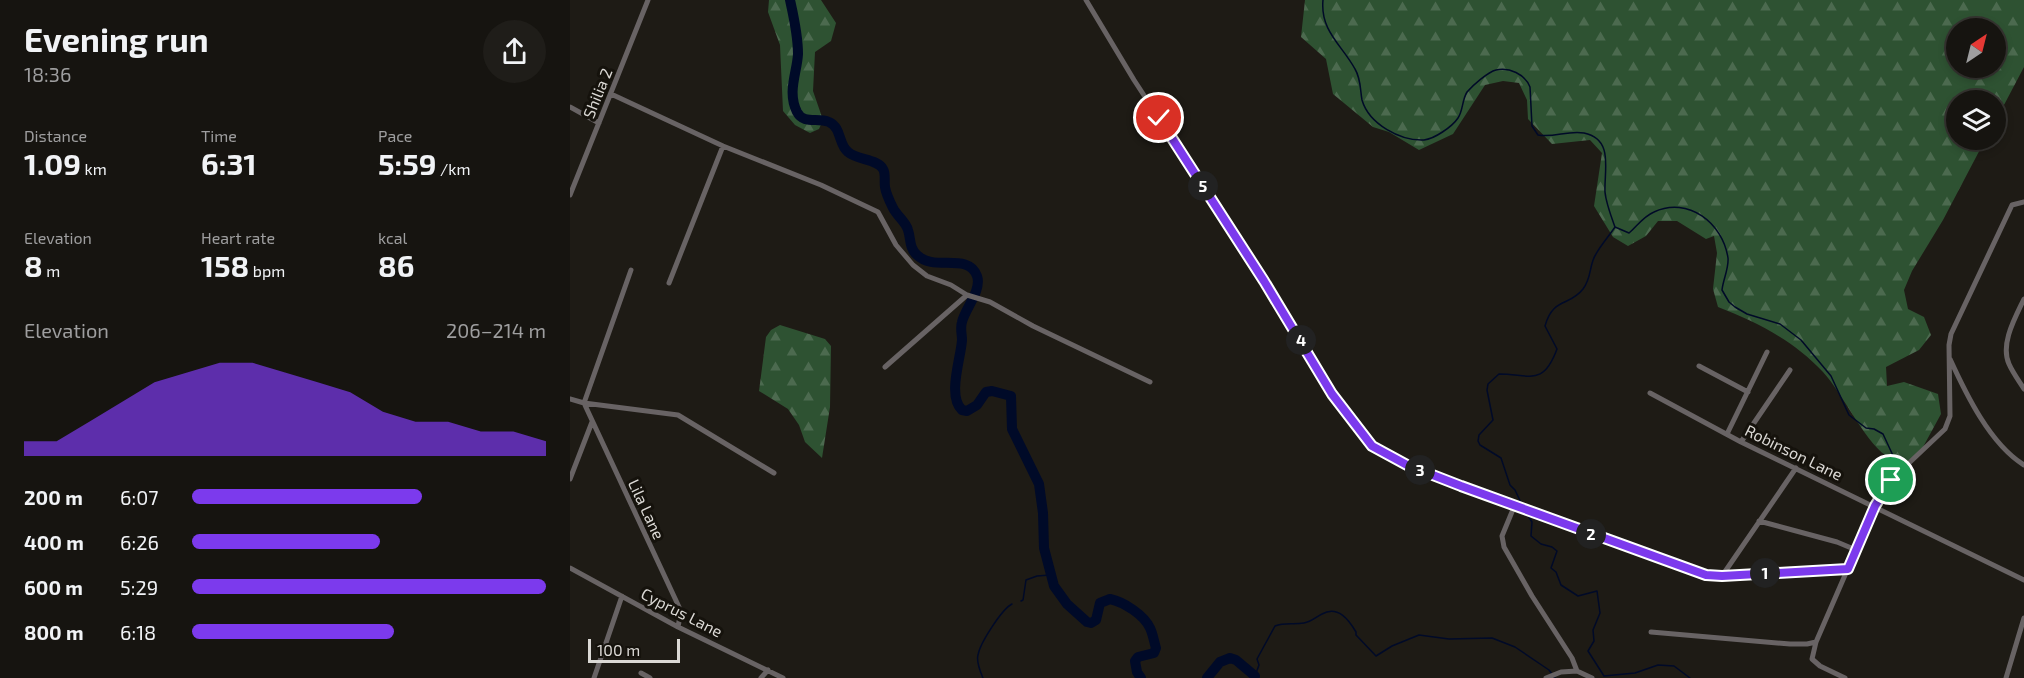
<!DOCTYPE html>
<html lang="en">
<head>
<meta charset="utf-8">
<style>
  body { margin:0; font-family:"Exo 2",sans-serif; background:#1f1d19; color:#f1f3f6; height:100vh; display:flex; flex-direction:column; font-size:22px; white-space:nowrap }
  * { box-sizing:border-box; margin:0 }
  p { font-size:20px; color:#9e9e9f }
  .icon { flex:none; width:33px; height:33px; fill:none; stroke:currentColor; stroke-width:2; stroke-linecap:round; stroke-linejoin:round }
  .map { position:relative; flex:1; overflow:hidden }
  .panel { display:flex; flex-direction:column; background:#161410; width:570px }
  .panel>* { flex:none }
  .needle { width:39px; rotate:35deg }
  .fabs { position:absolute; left:1376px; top:18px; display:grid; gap:12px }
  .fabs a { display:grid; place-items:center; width:60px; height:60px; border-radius:50%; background:#161410; box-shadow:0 3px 9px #0003,0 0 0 2px #353330; font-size:30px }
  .scale { position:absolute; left:18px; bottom:15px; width:92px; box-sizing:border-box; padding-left:6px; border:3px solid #dbd9d5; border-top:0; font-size:16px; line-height:21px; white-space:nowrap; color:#dbd9d5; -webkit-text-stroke:4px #15120c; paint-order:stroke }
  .pin { position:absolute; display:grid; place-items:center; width:51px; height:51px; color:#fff; margin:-26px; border:3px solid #fff; border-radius:50%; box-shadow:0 2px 6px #0007 }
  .km { position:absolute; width:30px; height:30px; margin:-15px; border-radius:50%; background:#222; color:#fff; font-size:16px; line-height:30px; text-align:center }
  .round { display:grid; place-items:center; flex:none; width:63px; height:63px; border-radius:32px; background:#1f1d19 }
  .overview { display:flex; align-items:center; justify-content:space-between; height:102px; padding:0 24px }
  h1 { font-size:33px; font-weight:700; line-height:45px }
  .figures { display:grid; grid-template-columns:repeat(3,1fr); gap:9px; height:102px; padding:6px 24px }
  .figures div { display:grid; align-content:center }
  .figures b { font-size:30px; font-weight:700 }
  .figures small { font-size:16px; font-weight:400 }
  .figures p { font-size:16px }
  .chart { height:168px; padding:12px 24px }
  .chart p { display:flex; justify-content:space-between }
  .chart svg { width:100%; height:108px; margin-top:6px; fill:#7c3aed; opacity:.7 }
  ul { padding:0 24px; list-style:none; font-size:20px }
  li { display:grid; grid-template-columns:96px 72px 1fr; align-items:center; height:45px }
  li i { height:15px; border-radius:8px; background:#7c3aed }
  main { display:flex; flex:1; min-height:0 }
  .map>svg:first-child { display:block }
</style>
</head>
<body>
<main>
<section class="panel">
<div class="overview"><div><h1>Evening run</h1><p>18:36</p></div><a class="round"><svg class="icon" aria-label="share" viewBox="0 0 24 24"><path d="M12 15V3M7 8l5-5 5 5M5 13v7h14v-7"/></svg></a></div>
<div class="figures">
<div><p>Distance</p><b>1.09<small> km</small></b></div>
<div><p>Time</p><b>6:31</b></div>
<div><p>Pace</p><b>5:59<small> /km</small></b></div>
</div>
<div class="figures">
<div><p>Elevation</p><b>8<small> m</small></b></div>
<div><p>Heart rate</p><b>158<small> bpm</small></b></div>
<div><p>kcal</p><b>86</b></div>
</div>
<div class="chart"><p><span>Elevation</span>206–214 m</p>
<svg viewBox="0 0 160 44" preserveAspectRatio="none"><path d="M0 44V38L10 38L20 30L30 22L40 14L50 10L60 6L70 6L80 10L90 14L100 18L110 26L120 30L130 30L140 34L150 34L160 38V44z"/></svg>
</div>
<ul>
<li><b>200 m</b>6:07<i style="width:65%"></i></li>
<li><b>400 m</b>6:26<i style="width:53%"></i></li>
<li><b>600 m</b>5:29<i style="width:100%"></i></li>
<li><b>800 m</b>6:18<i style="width:57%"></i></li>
</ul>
</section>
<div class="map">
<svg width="1454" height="678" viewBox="0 0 1454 678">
  <defs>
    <pattern id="forest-firs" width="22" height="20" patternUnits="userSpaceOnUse" patternTransform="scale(1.5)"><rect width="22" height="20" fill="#2e5232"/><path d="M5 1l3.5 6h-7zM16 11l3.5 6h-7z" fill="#4c6a4f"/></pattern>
  </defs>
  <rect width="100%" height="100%" fill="#1e1b15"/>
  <!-- forest -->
  <path fill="url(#forest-firs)" fill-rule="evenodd" d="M199,0H251L266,23L261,41L245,52L243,91L253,120L249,129L240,133L225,125L213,111L210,45L198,12Z
    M735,0H1454V67L1425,122V100H1386V140H1415L1373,220L1342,271L1334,290L1338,309L1354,317L1361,335L1349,350L1316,367L1317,386L1334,382L1368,394L1371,414L1353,447L1338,462C1333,461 1326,461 1320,458C1298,448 1272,392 1253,372C1224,341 1187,322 1148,307L1143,289L1147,253L1144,236L1136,239L1107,221H1088L1076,236L1058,246L1043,237L1024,206L1032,153L1020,140L982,144L958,119L957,100L949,83L933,81L915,85L883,134L849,150L819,132L803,127L763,94L756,59L731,37ZM1386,28H1425V68H1386Z
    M210,325L255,339L261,346L260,407L252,458L235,442L229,425L218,409L189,391L196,337L201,330Z"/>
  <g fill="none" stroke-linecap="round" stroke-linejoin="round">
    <!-- stream -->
    <path stroke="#000a28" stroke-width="1.5" d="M753,0C750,31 772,45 785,69C791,79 790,89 792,100C799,124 830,141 854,140C864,139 882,127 888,118C893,111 892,100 897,92C903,85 918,72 926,70C939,67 955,74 960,87L962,126L968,135C984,138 998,130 1014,133C1044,139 1034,170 1035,192C1036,203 1041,216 1045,227L1059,233C1067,226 1074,216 1084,212C1118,196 1153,223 1158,258C1159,268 1153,280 1152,290L1159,302L1165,307L1177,314L1210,324L1231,340L1261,376L1279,415L1296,428L1304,429L1313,434L1326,462
      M953,507L945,490L940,485L931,458L910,445L908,441L909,435L923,420L917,390L918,384L929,374C960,374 973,387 987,349L975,326C983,297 999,307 1013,289C1022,278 1019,264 1026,254C1031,245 1039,236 1045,227
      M957,514L962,522L961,536L971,544L982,547L987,551L981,568L986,572L991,585L1008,596L1027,591L1030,613L1023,630L1024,641L1018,651L1034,676L1065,673L1088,665L1104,666L1120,678
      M451,601L453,600L456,580L467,576L480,575
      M413,678C410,671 406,662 408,655C410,643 432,609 442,604
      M688,678L685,676L689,665L687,659L705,626C715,622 724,625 734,623C741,622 746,617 752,614C768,605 779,620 786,632V635L806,656L822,646L849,635L879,639L922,638L945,647L979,670L985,678"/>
    <!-- river -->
    <path stroke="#000a28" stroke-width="10" d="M220,0C224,18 228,35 228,54C227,73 217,92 227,112C234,125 247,117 259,122C272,128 268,144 278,152C287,160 308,159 313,169C316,174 314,181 315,187C316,194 320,202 323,208C327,216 336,222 338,230C341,239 339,248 347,255C364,272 398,252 407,276C412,290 395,309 392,322C390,328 392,334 392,340C391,358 377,396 392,410L397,411L407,405L416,392L422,391L441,396L442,429L469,484L473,513L474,548L484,586L497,604L517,622L521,623L526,620L530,603L540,599C554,602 574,615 580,628C583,634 584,642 586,648L584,653L568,657L565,661L567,672L571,678
      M637,678L650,662L660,658L666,660L685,676"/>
    <!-- street -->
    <path stroke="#686364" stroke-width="5" d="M516,0L564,80L660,227L763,394L802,446L837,465L944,507L1136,575L1152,576L1277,569
      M41,94L153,146L251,185L308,212L326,245L343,265L357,276L381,285L397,295
      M0,107L29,123
      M0,195L78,0
      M61,270L14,403L109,607L110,616L108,627
      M99,283L153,146
      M1454,299C1445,318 1430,344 1439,364C1443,373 1449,381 1454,389
      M1380,359C1396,394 1420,444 1454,465
      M1129,366L1178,392
      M315,367L397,295L420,302L463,326L580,382
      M1080,393L1171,442L1454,580
      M0,399L14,403L108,415L204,473
      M1157,434L1197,352
      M1171,442L1220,370
      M0,479L22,422
      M944,507L932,536L934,547L962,596L1002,658L1007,671L1022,678
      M1189,521L1267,542L1286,550
      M0,568L108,627L213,678
      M1152,576L1226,468
      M1081,632L1220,644H1237L1246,642
      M71,673L80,678
      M24,678L52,596
      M191,678L198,670
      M976,678L991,672L1007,671
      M1275,678L1250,666L1242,659L1246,642L1305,506L1321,480L1375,429L1380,416L1379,345L1381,334L1442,205L1454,202
      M1436,678L1454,618"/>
  </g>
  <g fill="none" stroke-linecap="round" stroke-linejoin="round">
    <defs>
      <path id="route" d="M589,118L694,281L762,394L802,446L837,465L891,486L1136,575L1152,576L1278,569L1305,506L1321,480"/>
    </defs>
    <!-- route casing -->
    <use href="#route" stroke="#fff" stroke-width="12"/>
    <!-- route -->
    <use href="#route" stroke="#7c3aed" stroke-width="8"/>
  </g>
  <g text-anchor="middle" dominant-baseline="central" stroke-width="6" stroke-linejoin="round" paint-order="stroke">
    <!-- street labels -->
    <g font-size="16" fill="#dbd9d5" stroke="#15120c">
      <text transform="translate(27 93) rotate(-68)">Shilia 2</text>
      <text transform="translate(1224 452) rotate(26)">Robinson Lane</text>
      <text transform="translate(77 509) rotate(65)">Lila Lane</text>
      <text transform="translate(112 612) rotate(27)">Cyprus Lane</text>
    </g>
  </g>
</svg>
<div class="fabs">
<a><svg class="needle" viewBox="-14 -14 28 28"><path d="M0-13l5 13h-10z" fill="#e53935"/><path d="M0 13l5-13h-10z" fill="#9e9e9f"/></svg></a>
<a><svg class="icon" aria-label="layers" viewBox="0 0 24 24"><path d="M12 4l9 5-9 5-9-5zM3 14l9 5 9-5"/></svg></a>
</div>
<div class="scale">100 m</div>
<div class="pin" style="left:1321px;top:480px;background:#1e9e55"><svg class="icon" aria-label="arrive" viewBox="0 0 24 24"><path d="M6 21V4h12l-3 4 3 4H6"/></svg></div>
<div class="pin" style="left:589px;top:118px;background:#d93025"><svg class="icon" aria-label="check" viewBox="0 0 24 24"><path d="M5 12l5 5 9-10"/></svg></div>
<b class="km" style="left:1195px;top:573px">1</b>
<b class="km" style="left:1021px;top:534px">2</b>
<b class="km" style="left:850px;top:470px">3</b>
<b class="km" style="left:731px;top:340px">4</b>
<b class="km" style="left:633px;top:186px">5</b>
</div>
</main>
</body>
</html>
